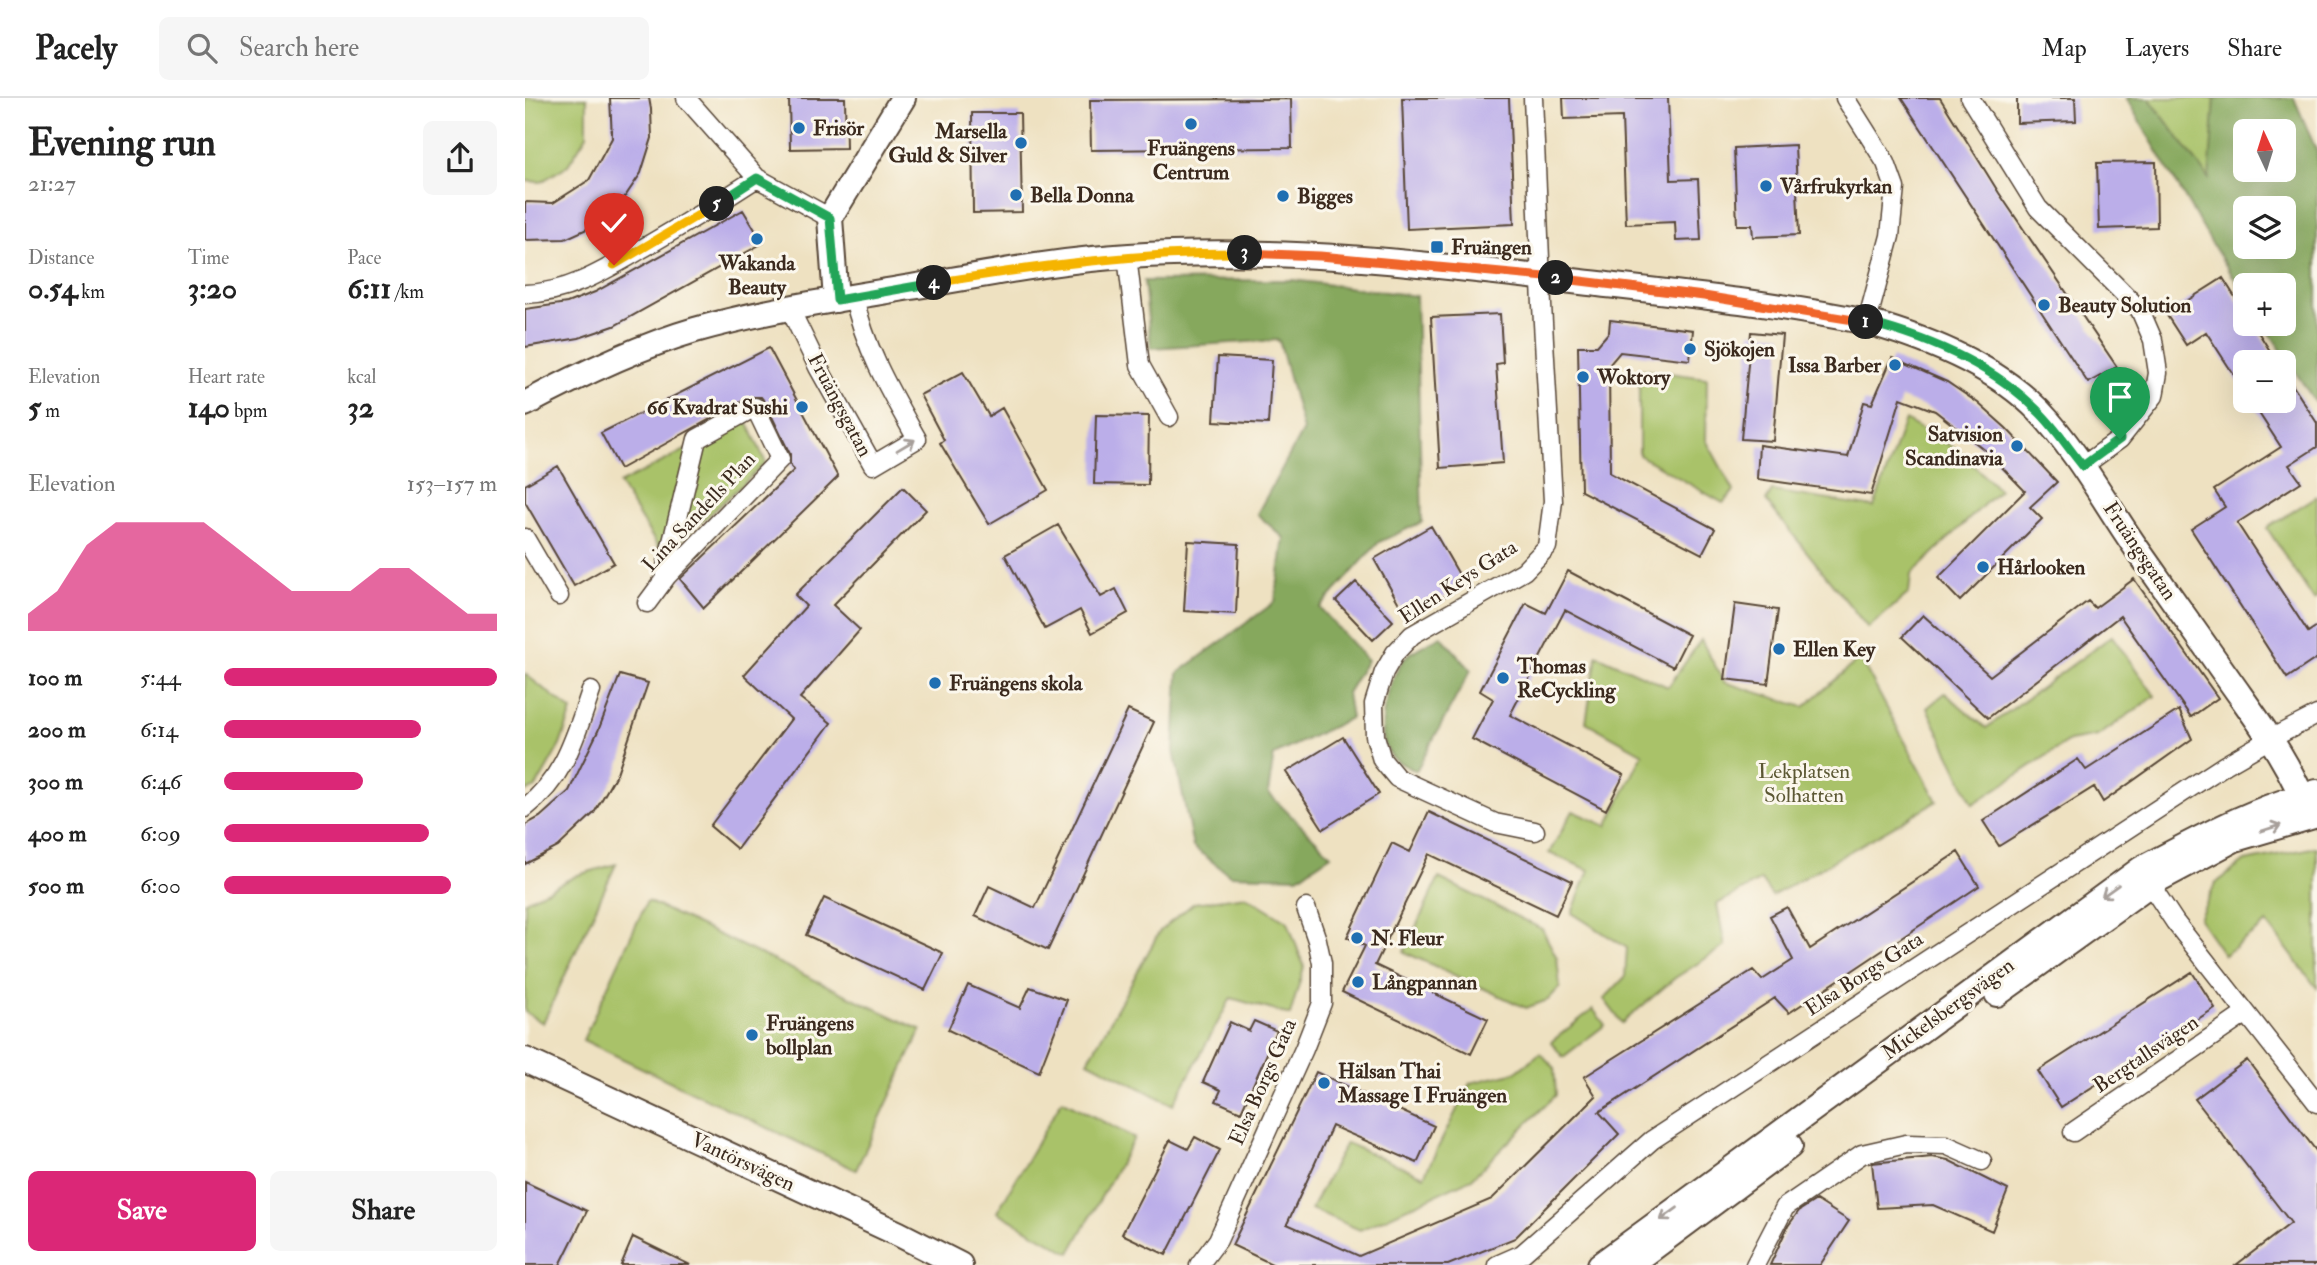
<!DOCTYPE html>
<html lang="en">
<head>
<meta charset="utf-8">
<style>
  body { margin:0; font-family:"IM FELL Double Pica",serif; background:#f6f6f6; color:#222; height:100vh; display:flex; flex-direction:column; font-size:26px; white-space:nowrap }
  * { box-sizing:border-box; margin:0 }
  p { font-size:23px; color:#767676 }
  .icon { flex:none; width:38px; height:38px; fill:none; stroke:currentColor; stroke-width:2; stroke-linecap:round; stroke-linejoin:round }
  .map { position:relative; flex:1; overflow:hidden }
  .side { display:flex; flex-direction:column; background:#fff; width:525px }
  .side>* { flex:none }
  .needle { width:46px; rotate:356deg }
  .controls { position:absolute; left:1708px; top:21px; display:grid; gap:14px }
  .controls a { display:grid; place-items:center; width:63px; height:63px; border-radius:10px; background:#fff; box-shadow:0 7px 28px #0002; font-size:35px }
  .pin { position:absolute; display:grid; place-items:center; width:60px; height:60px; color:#fff; margin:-72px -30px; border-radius:50% 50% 50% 0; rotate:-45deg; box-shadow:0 0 7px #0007 }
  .pin .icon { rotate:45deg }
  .km { position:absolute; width:35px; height:35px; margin:-18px; border-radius:50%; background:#222; color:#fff; font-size:19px; line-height:35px; text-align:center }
  .round { display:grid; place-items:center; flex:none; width:74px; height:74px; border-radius:10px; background:#f6f6f6 }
  .head { display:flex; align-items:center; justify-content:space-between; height:119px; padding:0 28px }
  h1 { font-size:38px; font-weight:700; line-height:52px }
  .metrics { display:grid; grid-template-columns:repeat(3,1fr); gap:10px; height:119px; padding:7px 28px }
  .metrics div { display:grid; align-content:center }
  .metrics b { font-size:30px; font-weight:700 }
  .metrics small { font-size:19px; font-weight:400 }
  .metrics p { font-size:19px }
  .chart { height:196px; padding:14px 28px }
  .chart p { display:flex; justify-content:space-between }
  .chart svg { width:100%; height:126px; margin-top:7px; fill:#db2777; opacity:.7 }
  .cta { display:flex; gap:14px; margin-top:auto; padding:14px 28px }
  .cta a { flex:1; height:80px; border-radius:10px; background:#db2777; color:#fff; font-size:28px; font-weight:700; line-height:80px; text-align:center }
  .cta a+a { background:#f6f6f6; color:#222 }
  ul { padding:0 28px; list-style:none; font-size:23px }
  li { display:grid; grid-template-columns:112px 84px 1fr; align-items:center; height:52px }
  li i { height:18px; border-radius:9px; background:#db2777 }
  header { display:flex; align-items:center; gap:42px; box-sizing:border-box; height:98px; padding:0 35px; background:#fff; border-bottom:2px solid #e0e0e0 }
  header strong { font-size:33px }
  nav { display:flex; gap:38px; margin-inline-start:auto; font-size:24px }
  .search { width:490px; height:63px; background:#f6f6f6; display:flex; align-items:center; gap:18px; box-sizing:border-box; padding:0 24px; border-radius:10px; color:#767676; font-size:26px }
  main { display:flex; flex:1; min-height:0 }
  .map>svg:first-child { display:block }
</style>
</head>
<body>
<header>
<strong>Pacely</strong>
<div class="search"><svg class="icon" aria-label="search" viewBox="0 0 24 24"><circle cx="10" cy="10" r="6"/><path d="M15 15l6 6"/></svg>Search here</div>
<nav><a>Map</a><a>Layers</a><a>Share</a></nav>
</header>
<main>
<section class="side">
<div class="head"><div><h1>Evening run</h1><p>21:27</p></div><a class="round"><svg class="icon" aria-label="share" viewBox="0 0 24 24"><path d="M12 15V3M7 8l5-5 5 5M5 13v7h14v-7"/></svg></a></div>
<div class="metrics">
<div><p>Distance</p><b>0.54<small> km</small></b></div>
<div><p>Time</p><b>3:20</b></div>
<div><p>Pace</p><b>6:11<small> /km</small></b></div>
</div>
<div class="metrics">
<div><p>Elevation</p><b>5<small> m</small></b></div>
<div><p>Heart rate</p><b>140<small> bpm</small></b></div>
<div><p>kcal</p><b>32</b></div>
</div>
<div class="chart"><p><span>Elevation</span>153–157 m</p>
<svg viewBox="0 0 160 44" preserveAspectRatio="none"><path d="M0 44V38L10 30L20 14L30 6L40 6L50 6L60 6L70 14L80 22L90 30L100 30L110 30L120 22L130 22L140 30L150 38L160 38V44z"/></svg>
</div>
<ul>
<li><b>100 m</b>5:44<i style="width:100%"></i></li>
<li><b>200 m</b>6:14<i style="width:72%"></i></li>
<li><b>300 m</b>6:46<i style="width:51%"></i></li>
<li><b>400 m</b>6:09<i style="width:75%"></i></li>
<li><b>500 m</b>6:00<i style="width:83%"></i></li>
</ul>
<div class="cta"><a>Save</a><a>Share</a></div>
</section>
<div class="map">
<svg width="1792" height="1167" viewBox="0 0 1792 1167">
  <rect width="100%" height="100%" fill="#fbf7ec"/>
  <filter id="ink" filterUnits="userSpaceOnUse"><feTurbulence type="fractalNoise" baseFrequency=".0143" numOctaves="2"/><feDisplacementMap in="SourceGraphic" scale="14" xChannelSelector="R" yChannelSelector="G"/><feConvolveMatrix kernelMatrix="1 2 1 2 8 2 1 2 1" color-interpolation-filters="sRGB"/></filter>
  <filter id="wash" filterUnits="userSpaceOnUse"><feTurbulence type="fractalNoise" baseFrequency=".00686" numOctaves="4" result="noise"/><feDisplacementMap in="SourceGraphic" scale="28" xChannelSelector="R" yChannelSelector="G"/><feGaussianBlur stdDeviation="1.57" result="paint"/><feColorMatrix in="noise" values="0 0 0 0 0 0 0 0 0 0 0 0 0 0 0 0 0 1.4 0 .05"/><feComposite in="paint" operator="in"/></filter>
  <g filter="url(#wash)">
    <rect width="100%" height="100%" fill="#eee1c1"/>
    <!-- green -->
    <path fill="#a9c269" stroke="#727644" stroke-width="2" d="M0,0H62V37L43,67L16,84L0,83Z
      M1624,0H1690L1685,82Z
      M1114,271L1182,280L1181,342L1209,393L1198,405L1114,357Z
      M221,321L241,365L139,458L94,386Z
      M1380,322L1433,352L1474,392L1386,477L1384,495L1343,530L1241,403L1247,393L1349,409Z
      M1792,398V500L1789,502L1742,430Z
      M1587,538L1630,598L1573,638L1544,643L1448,706L1402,610L1420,595L1461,630Z
      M1176,542L1199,584L1279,609L1335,560L1412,703L1247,798L1236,782L1192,806L1200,848L1150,880L1097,925L1079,901L1100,879L1102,850L1047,815L1064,772L1024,755L1048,713L1082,728L1118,656L1061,624L1072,557L1143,589Z
      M0,576L47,613L35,647L11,689L0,694Z
      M1792,749V890L1742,825L1699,857L1674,821L1690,786L1720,763Z
      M91,766L18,925L0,914V803L53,777Z
      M914,780L1017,831L1032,860L1035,889L1023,902L1001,910L879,854Z
      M721,798L763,824L779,869L765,917L706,900L648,1007L563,963L635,833L669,805Z
      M122,803L396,932L331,1072L58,942Z
      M1068,911L1080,927L1038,959L1026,944Z
      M1015,955L1029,969L1031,997L947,1080L835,1132L786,1111L821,1045L899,1078L945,985L991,974Z
      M537,1002L609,1040L545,1155L472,1114Z"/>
    <!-- forest -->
    <path fill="#86a85d" stroke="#60693e" stroke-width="2" fill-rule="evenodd" d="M1601,0H1624L1684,81L1690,0H1769L1792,54V307L1739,226H1759V187H1720V197L1686,144ZM1720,33H1759V72H1720ZM1720,110H1759V149H1720Z
      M768,182L891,198L897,424L854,444L795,510L842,562L822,595L826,620L749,657L743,695L806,757L773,779L705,777L668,749L649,653L653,575L750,504L759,440L732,416L778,332L754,242L626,250L619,183Z
      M916,538L946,572L891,673C884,669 873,665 867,659C847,636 863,583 879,561C887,551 906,544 916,538Z"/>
    <g id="blocks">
      <!-- building -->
      <path fill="#bbaee9" d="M85,0H124L126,11L127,40L116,75L97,103L73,126L40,141L0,142V104L28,105L64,82L87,40Z
        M264,0H320L321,50L265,51Z
        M877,0H984L989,126L882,131Z
        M1038,0H1143L1146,82L1173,81L1176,142L1151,143L1150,124L1101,126L1097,19L1039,21Z
        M1376,0H1415L1474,95L1592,269L1563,285Z
        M1492,0H1550L1551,23L1492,25Z
        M766,1L767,50L566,52L565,2Z
        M447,15H495L497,114L448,115Z
        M1270,47L1274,137L1228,139L1227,127H1212L1209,50Z
        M1631,64L1632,129L1574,131L1572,65Z
        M218,112L238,145L89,228L54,240L0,249V211L42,205L70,194Z
        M1698,180L1720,215V226H1728L1752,264H1720V294L1681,234L1661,247L1641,216Z
        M975,216L978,265L971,266L978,365L915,370L906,219Z
        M1085,222L1168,232L1165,262L1095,254L1084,267L1085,375L1190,431L1177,456L1056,393L1053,248H1072L1084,234Z
        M1226,234L1257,237L1248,343L1216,341Z
        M244,250L313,379L179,510L155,481L269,372L265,366V356L240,304L236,299H225L95,371L76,335Z
        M693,259L747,262L743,326L689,323Z
        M1367,260L1422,284L1453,305L1481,330L1532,384L1505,409L1517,421L1435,503L1413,480L1500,393L1461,353L1410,313L1376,300L1346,397L1232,381L1234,347L1323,359L1339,304L1347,306Z
        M438,274L464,318L477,310L523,392L464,426L415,345L419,342L395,297Z
        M1759,274L1792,325V349L1764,367L1776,384L1712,425L1783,534L1792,528V560L1762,580L1666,431L1700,409L1689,392L1756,349L1726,303H1759Z
        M571,317L624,318L623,387L569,386Z
        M33,368L89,465L49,488L0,404V387Z
        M378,389L401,412L308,507L335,532L275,600L306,625L212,751L185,728L266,621L219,577L281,508L270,497Z
        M533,427L576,499L591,491L603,515L567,535L555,512L520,531L480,457Z
        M906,428L940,487L882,520L849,461Z
        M663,443L714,446L711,516L659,513Z
        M1043,473L1164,537L1148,569L1040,512L985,617L1099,677L1081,712L947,641L968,601L955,593L1001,505L1021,515Z
        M1609,481L1693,600L1666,619L1595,518L1463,620L1377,539L1398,517L1465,578L1563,503L1570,510Z
        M831,484L868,523L848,542L811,503Z
        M1210,506L1253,512L1243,586L1200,581Z
        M95,577L123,585L92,675L69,715L33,749L0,766V727L15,719L44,693L73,633Z
        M603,612L629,624L523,852L450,818L464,788L510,810Z
        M1654,612L1667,641L1578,704L1569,689L1474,748L1458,723L1553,661L1561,672Z
        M818,639L854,696L798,731L761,674Z
        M904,714L1047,783L1031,817L904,756L850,867L963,921L946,956L817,894L840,848L822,839L867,745L885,754Z
        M1433,754L1454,788L1264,915L1250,900L1074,1014L1094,1036L990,1140L923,1167H749L707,1147L791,974L909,1028L892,1065L807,1028L762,1126L834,1158L967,1101L1071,998L1059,979L1228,872L1237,882L1268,862L1245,818L1262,809L1285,851Z
        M299,800L418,855L400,892L281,837Z
        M1667,874L1690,910L1536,1009L1513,973Z
        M443,887L495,910L505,889L542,902L514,974L423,932Z
        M729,923L752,933L716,1014L691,1003L696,992L678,984L705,924L724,933Z
        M1722,962L1792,1054V1167H1711L1766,1125L1670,1001Z
        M670,1039L695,1052L641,1157L597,1136L645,1042L663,1051Z
        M1407,1059L1423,1062L1483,1092L1467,1133L1408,1107L1352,1110L1347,1065Z
        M0,1084L62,1113L35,1167H0Z
        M1291,1102L1324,1123L1295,1167H1245L1263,1128L1274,1113Z
        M108,1139L165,1167H96Z"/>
    </g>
  </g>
  <g filter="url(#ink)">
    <use href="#blocks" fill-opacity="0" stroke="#564536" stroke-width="2"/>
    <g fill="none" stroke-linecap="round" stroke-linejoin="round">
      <defs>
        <path id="street" d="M161,0L232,80L305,120
          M1008,0L1017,207L1028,403L1022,449L999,473L887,537L870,555L859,574L849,606L850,638L857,662L872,680L970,725L1010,733
          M1320,0L1361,65L1370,90L1365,138L1342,224
          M1445,0L1513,110L1615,212L1628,242L1633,275L1629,298L1595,341L1558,368
          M602,158L615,267L644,319
          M0,196C45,195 82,171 120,149C158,127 195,104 232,80
          M265,211L293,269L348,367L392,341C366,295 340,251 329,199
          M0,440L34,498
          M122,505L142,478L255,361L230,309L172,341L140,473
          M0,710C40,679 50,639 66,593
          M1619,777L1650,824L1792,1005
          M1548,1034L1720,916
          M674,1167L693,1142L779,951L797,905V865L792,842L781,810
          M972,1167L997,1156L1127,1042L1700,667L1745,641L1792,617
          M1230,1167L1260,1109L1337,1056L1381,1046L1421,1047L1457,1063"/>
        <path id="secondary" d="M311,202L305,120L378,0
          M0,306C54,277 112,249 170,232C240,212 314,201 386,189C458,177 531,162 604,158C755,148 906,166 1056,184C1151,195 1248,205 1342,224C1403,241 1469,267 1514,313C1553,354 1580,405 1612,451C1644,496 1675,541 1707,586C1736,627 1768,669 1784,718
          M1472,896L1625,786L1710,741L1792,717
          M0,962L374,1136L435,1167
          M1075,1167L1616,771C1672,742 1730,709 1792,694
          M1105,1167L1265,1048"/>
      </defs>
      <!-- street casing -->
      <use href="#street" stroke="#564536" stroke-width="21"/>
      <!-- secondary casing -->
      <use href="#secondary" stroke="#564536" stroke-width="28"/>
      <!-- street -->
      <use href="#street" stroke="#fff" stroke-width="18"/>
      <!-- secondary -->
      <use href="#secondary" stroke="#fff" stroke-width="24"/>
    </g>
    <!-- one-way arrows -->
    <defs><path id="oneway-shaft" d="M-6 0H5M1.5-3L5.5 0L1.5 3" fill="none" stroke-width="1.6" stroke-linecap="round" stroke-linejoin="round" transform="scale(1.75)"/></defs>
    <g stroke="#a79f9a">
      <use href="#oneway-shaft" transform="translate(381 347) rotate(-31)"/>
      <use href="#oneway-shaft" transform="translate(1746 730) rotate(-18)"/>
      <use href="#oneway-shaft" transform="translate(1585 793) rotate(144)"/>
      <use href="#oneway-shaft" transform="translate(1144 1116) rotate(144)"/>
    </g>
  </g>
  <g fill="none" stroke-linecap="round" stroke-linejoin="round" filter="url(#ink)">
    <defs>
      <path id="split-1" d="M1341,224C1403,240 1468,267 1513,313C1530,329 1543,350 1558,368L1595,341"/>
      <path id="split-2" d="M1031,180L1179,198L1341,224"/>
      <path id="split-3" d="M720,155L795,158L1031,180"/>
      <path id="split-4" d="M409,185C513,168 614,154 720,155"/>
      <path id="split-5" d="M192,106L232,80L305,120L312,202L409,185"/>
      <path id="split-6" d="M89,167L192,106"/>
    </defs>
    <!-- split-1 casing -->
    <use href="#split-1" stroke="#fff" stroke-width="14"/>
    <!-- split-2 casing -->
    <use href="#split-2" stroke="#fff" stroke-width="14"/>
    <!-- split-3 casing -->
    <use href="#split-3" stroke="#fff" stroke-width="14"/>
    <!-- split-4 casing -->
    <use href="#split-4" stroke="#fff" stroke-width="14"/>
    <!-- split-5 casing -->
    <use href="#split-5" stroke="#fff" stroke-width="14"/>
    <!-- split-6 casing -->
    <use href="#split-6" stroke="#fff" stroke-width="14"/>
    <!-- split-1 -->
    <use href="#split-1" stroke="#22a559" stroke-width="9"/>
    <!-- split-2 -->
    <use href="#split-2" stroke="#f0652b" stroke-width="9"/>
    <!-- split-3 -->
    <use href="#split-3" stroke="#f0652b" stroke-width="9"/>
    <!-- split-4 -->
    <use href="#split-4" stroke="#f5b400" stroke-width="9"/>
    <!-- split-5 -->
    <use href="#split-5" stroke="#22a559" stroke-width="9"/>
    <!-- split-6 -->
    <use href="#split-6" stroke="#f5b400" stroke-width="9"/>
  </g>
  <!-- markers -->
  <g fill="#1f6fb2" stroke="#fbf7ec" stroke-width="2.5">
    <circle cx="666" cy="26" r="7"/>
    <circle cx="274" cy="30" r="7"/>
    <circle cx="496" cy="45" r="7"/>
    <circle cx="1241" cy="88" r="7"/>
    <circle cx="491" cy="97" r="7"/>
    <circle cx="758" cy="98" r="7"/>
    <circle cx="232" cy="141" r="7"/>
    <rect x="905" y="142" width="14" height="14" rx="3.5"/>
    <circle cx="1519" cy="207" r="7"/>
    <circle cx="1165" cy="251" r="7"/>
    <circle cx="1370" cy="267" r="7"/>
    <circle cx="1058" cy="279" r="7"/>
    <circle cx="277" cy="309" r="7"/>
    <circle cx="1492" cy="348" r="7"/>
    <circle cx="1458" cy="469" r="7"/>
    <circle cx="1254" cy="551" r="7"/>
    <circle cx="978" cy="580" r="7"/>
    <circle cx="410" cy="585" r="7"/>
    <circle cx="832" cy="840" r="7"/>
    <circle cx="833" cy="884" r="7"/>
    <circle cx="227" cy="937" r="7"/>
    <circle cx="799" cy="985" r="7"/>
  </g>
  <g text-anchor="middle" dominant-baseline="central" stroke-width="6" stroke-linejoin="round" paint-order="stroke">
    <!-- poi labels -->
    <g font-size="21" font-weight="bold" fill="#3b2a1e" stroke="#fbf7ec" text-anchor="start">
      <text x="288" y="30">Frisör</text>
      <text x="482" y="33" text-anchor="end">Marsella<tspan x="482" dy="24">Guld &amp; Silver</tspan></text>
      <text x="666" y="50" text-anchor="middle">Fruängens<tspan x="666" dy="24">Centrum</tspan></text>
      <text x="1255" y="88">Vårfrukyrkan</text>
      <text x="505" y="97">Bella Donna</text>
      <text x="772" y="98">Bigges</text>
      <text x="926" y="149">Fruängen</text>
      <text x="232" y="165" text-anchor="middle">Wakanda<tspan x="232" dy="24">Beauty</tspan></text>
      <text x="1533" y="207">Beauty Solution</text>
      <text x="1179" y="251">Sjökojen</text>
      <text x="1356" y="267" text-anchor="end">Issa Barber</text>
      <text x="1072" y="279">Woktory</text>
      <text x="263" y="309" text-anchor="end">66 Kvadrat Sushi</text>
      <text x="1478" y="336" text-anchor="end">Satvision<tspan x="1478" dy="24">Scandinavia</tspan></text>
      <text x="1472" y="469">Hårlooken</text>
      <text x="1268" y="551">Ellen Key</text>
      <text x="992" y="568">Thomas<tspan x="992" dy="24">ReCyckling</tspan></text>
      <text x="424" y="585">Fruängens skola</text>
      <text x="846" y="840">N. Fleur</text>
      <text x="847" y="884">Långpannan</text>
      <text x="241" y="925">Fruängens<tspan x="241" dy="24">bollplan</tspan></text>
      <text x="813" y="973">Hälsan Thai<tspan x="813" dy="24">Massage I Fruängen</tspan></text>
    </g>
    <!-- street labels -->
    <g font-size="21" fill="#3b2a1e" stroke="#fbf7ec">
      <text transform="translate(315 307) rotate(62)">Fruängsgatan</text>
      <text transform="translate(174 414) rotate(-47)">Lina Sandells Plan</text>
      <text transform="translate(1615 453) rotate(56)">Fruängsgatan</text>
      <text transform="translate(933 484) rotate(-33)">Ellen Keys Gata</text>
      <text transform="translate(1339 876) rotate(-33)">Elsa Borgs Gata</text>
      <text transform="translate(1423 911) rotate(-36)">Mickelsbergsvägen</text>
      <text transform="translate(1621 956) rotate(-34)">Bergtallsvägen</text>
      <text transform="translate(738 984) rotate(-66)">Elsa Borgs Gata</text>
      <text transform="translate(218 1064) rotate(25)">Vantörsvägen</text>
    </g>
    <!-- park labels -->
    <g font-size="21" fill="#5c5834" stroke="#fbf7ec">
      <text x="1279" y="673">Lekplatsen<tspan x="1279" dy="24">Solhatten</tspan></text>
    </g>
  </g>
</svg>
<div class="controls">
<a><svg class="needle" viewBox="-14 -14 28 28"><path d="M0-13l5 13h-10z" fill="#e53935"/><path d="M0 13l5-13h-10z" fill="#767676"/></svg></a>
<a><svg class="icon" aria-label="layers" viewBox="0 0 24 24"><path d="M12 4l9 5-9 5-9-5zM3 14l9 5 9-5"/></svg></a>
<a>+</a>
<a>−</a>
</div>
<div class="pin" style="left:1595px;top:341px;background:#1e9e55"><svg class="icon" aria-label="arrive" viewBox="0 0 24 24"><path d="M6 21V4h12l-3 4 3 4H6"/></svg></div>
<div class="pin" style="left:89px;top:167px;background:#d93025"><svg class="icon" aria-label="check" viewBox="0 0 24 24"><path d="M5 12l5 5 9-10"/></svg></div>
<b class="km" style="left:1341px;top:224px">1</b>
<b class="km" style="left:1031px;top:180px">2</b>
<b class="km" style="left:720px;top:155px">3</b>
<b class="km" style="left:409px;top:185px">4</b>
<b class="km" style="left:192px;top:106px">5</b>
</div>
</main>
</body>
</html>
